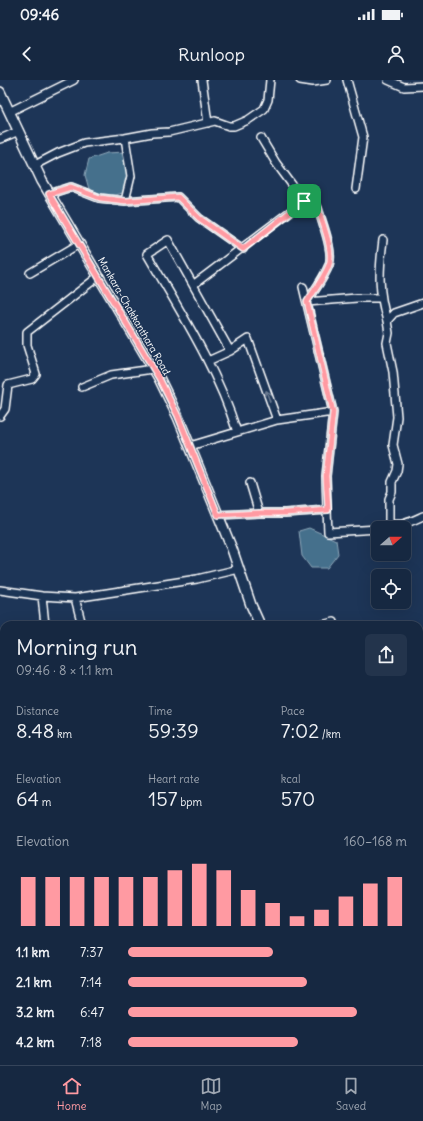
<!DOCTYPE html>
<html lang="en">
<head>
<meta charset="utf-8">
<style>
  body { margin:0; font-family:Delius,sans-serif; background:#23344c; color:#f1f3f6; height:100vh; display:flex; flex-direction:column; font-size:15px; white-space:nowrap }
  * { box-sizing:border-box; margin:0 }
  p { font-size:13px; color:#9ea6b1 }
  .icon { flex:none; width:22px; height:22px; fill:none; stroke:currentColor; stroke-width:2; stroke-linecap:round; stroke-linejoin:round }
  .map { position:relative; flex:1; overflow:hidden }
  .details { position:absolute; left:0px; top:541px; width:423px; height:444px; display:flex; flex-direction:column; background:#162841; border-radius:12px 12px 0 0; box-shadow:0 4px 16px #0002,0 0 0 1px #35445a }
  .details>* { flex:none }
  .needle { width:26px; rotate:69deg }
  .controls { position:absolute; left:371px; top:441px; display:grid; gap:8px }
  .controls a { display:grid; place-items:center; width:40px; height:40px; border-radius:6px; background:#162841; box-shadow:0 4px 16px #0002,0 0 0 1px #35445a; font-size:20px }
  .pin { position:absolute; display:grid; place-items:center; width:34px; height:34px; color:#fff; margin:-17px; border-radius:8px; box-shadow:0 2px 6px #0006 }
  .round { display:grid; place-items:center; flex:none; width:42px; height:42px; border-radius:6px; background:#23344c }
  .summary { display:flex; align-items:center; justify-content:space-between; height:68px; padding:0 16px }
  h1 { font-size:22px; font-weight:600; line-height:30px }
  .stats { display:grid; grid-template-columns:repeat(3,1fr); gap:6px; height:68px; padding:4px 16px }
  .stats div { display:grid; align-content:center }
  .stats b { font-size:20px; font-weight:600 }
  .stats small { font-size:11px; font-weight:400 }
  .stats p { font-size:11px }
  .chart { height:112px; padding:8px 16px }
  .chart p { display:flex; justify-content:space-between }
  .chart svg { width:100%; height:72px; margin-top:4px; stroke:#ff9aa2; stroke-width:6 }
  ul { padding:0 16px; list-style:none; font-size:13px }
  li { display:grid; grid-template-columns:64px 48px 1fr; align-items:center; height:30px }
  li i { height:10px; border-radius:5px; background:#ff9aa2 }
  .status { display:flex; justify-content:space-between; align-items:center; height:28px; padding:0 20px; background:#162841; direction:ltr }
  .status svg { height:11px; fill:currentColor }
  header { display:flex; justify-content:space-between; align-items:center; height:52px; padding:0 16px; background:#162841; font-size:18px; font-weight:600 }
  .tab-bar { display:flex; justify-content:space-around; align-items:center; height:56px; border-top:1px solid #35445a; background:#162841; font-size:11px; color:#9ea6b1 }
  .tab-bar a { display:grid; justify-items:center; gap:2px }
  .tab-bar .selected { color:#ff9aa2 }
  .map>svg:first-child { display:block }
</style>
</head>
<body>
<div class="status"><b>09:46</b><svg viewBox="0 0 49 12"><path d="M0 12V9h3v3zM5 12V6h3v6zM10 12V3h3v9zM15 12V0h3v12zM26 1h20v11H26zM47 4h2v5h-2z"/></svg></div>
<header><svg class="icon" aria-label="back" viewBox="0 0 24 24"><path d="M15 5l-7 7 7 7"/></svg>Runloop<svg class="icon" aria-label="person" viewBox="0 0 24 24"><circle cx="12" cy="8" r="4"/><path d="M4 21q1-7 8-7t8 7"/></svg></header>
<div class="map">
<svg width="423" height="985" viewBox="0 0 423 985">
  <rect width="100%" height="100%" fill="#1d3557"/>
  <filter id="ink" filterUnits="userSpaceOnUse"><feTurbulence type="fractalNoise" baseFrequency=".025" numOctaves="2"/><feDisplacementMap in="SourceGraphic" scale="8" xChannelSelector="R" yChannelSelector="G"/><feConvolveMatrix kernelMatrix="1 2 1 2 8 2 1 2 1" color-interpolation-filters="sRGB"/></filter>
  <g filter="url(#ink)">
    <!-- water -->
    <path fill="#456f8c" stroke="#8fa9ba" d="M125,72L135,94L129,111L109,117L89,109L85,95L89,79L107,73Z
      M309,448L336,460L338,474L327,488H311L302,476L299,451Z"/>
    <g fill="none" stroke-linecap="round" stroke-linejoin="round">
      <defs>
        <path id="minor" d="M202,0L208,43
          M300,0L313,2L327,0
          M347,0L363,57L356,109
          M388,0L404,7L423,6
          M9,32L74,0
          M125,58L131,96L125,121
          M0,59L19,51
          M35,85L58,73L84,63L125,58L152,53L169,52L215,41L229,46H234L248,40L264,29L268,20L270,0
          M49,114L71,107L99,118L125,121L178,117L199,138L243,169
          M304,121L318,128C322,143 334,171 329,185C324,198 314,211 307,222L357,218H380
          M383,160C379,191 378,210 387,241
          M30,193L79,164
          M193,205L304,121L276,83L261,58
          M230,271L168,160L147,174C180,231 217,288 237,352
          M82,307L111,295L153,289
          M0,336L5,329L8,305L32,299L36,294L27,265V252L99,196
          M277,340L333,332L303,207
          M190,366L277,340L248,259L230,271L208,281
          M327,430L328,452L378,449
          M259,433H285L327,430L326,396L333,332
          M218,435L259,433L250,403
          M389,443C401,447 412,441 423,436
          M383,448L389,445V419L392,412V402L397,391L398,384L393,365L397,337L393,292L387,263L389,253L387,241L394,233L423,223
          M0,510L42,516L75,518L197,499L239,489
          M42,516L45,545
          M75,518L82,545
          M321,545L334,542
          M0,568L3,569L0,588
          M0,595L4,597
          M419,635L423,634
          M419,864L423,862
          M179,981L180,985
          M334,981L335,985
          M416,985L423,982"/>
        <path id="major" d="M0,12L42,101L159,298L178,337L232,469L251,525L260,545
          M419,875L423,898"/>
      </defs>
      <!-- minor casing -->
      <use href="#minor" stroke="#fff" stroke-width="10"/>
      <!-- major casing -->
      <use href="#major" stroke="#fff" stroke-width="12"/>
      <!-- minor -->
      <use href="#minor" stroke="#1d3557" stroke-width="7"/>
      <!-- major -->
      <use href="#major" stroke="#1d3557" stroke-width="9"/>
    </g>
    <!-- one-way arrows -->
    <defs><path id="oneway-shaft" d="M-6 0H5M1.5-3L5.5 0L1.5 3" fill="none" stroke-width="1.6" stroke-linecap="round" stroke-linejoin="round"/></defs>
    <use stroke="#6c7c92" href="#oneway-shaft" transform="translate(268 316) rotate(-109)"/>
  </g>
  <g fill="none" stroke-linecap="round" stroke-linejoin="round" filter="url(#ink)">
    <defs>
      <path id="route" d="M71,107L100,118L125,121L178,117L199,138L243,169L304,121L318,128C322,142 334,171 329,185C324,198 314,211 307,222L333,332L326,396L328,430L285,433H259L218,435L178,336L159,298L49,114Z"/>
    </defs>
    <!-- route casing -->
    <use href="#route" stroke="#fff" stroke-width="8"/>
    <!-- route -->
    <use href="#route" stroke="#ff9aa2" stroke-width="5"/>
  </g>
  <g text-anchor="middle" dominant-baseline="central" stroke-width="3.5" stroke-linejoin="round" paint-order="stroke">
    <!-- street labels -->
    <g font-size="10" fill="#fff" stroke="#1d3557">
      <text transform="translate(134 236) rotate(60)">Mankara-Chakkanthara Road</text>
    </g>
  </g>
</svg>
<div class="controls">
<a><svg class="needle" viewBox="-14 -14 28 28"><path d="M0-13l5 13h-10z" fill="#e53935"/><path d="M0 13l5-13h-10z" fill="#9ea6b1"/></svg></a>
<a><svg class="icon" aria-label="locate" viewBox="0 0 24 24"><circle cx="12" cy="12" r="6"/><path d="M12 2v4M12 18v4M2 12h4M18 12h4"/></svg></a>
</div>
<div class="pin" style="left:304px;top:121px;background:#1e9e55"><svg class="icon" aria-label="arrive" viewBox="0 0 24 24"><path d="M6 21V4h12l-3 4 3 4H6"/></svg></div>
<section class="details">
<div class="summary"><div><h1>Morning run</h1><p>09:46 · 8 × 1.1 km</p></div><a class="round"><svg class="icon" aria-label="share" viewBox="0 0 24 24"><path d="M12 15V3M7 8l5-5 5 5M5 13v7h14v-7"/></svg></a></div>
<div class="stats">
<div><p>Distance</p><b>8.48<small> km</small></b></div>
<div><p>Time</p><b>59:39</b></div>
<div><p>Pace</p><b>7:02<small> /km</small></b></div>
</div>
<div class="stats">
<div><p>Elevation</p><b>64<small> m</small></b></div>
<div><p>Heart rate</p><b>157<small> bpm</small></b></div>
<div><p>kcal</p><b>570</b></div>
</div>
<div class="chart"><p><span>Elevation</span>160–168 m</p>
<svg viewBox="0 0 160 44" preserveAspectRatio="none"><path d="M5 44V14M15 44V14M25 44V14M35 44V14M45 44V14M55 44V14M65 44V10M75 44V6M85 44V10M95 44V22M105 44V30M115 44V38M125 44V34M135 44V26M145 44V18M155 44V14"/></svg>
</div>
<ul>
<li><b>1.1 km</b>7:37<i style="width:52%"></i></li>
<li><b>2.1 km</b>7:14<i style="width:64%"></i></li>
<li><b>3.2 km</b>6:47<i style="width:82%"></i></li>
<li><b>4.2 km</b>7:18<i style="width:61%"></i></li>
</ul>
</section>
</div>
<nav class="tab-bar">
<a class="selected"><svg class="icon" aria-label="home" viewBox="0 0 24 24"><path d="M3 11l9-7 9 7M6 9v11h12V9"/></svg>Home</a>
<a><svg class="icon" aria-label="map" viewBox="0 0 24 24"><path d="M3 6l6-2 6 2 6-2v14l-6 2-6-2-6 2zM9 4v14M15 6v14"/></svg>Map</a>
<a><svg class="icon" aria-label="saved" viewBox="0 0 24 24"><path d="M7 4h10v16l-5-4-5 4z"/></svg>Saved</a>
</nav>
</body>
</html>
